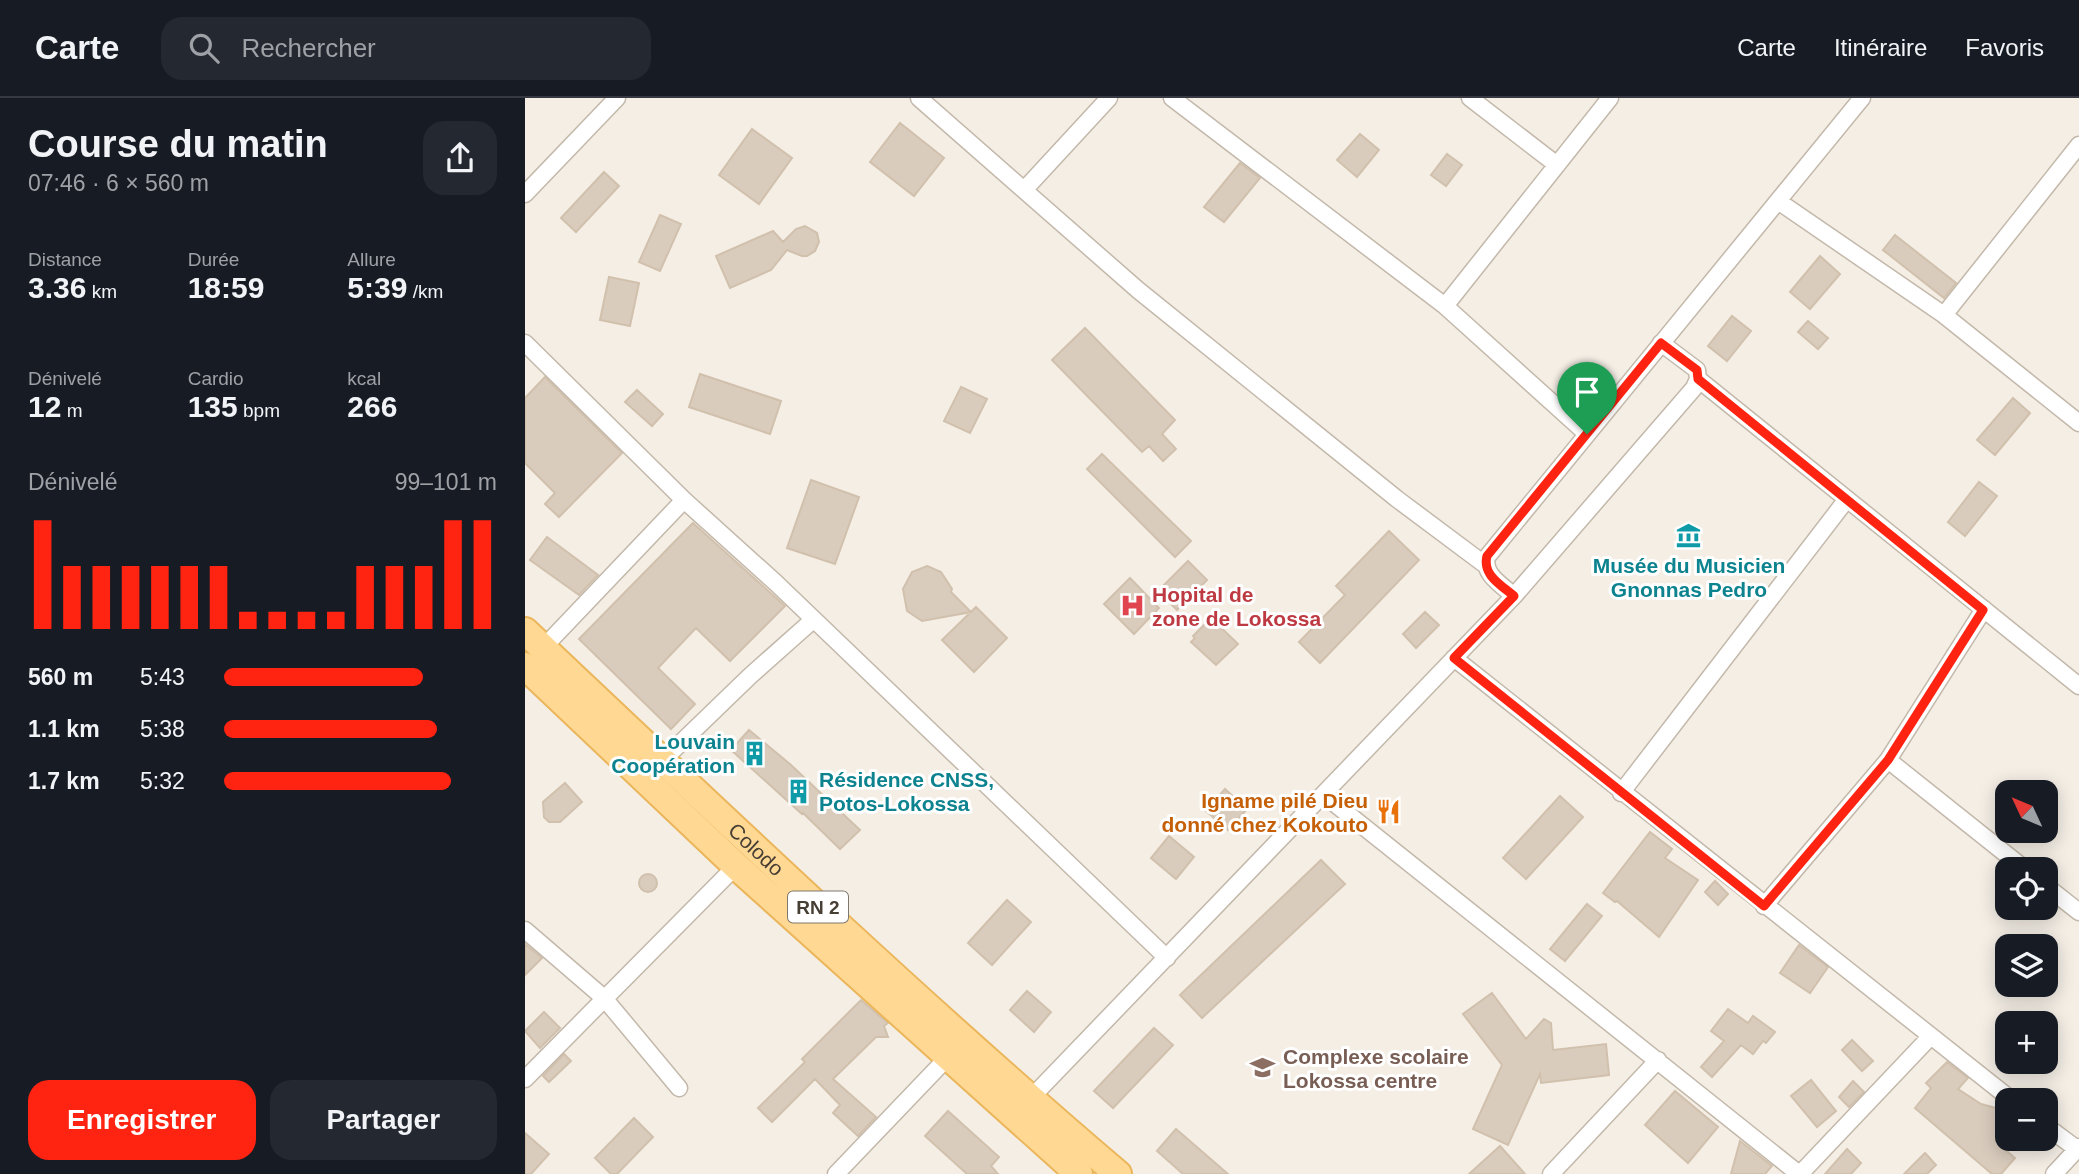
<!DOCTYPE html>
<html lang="fr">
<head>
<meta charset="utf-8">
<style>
  body { margin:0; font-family:Arial,sans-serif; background:#242831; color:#f1f3f6; height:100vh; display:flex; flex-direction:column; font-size:26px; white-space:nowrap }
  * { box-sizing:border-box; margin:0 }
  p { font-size:23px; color:#9ea1a6 }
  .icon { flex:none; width:38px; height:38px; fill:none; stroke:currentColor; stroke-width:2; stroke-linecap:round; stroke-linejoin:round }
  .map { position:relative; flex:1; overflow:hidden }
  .side { display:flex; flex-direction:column; background:#171b24; width:525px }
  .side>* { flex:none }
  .needle { width:46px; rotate:314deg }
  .buttons { position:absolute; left:1470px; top:682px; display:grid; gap:14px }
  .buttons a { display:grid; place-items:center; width:63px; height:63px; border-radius:14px; background:#171b24; box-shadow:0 4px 18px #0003; font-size:35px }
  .pin { position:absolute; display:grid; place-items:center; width:60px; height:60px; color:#fff; margin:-72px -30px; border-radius:50% 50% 50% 0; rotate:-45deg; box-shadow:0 0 7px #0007 }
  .pin .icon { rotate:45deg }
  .round { display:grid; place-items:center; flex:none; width:74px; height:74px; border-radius:21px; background:#242831 }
  .headline { display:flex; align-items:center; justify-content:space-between; height:119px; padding:0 28px }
  h1 { font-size:38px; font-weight:700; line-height:52px }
  .stats { display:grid; grid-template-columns:repeat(3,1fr); gap:10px; height:119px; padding:7px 28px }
  .stats div { display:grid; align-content:center }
  .stats b { font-size:30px; font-weight:700 }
  .stats small { font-size:19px; font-weight:400 }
  .stats p { font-size:19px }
  .chart { height:196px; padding:14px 28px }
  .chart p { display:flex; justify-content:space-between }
  .chart svg { width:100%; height:126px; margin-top:7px; stroke:#ff2311; stroke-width:6 }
  .cta { display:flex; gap:14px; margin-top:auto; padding:14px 28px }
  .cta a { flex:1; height:80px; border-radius:21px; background:#ff2311; color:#fff; font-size:28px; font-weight:700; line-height:80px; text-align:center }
  .cta a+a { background:#242831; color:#f1f3f6 }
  ul { padding:0 28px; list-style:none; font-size:23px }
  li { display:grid; grid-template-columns:112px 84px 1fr; align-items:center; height:52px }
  li i { height:18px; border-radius:9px; background:#ff2311 }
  header { display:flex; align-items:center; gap:42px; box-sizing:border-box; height:98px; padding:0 35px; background:#171b24; border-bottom:2px solid #363941 }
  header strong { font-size:33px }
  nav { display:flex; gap:38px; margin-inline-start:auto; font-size:24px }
  .search { width:490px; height:63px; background:#242831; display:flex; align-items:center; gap:18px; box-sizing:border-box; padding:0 24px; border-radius:21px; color:#9ea1a6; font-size:26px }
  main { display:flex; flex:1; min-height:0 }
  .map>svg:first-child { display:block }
</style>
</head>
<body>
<header>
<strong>Carte</strong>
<div class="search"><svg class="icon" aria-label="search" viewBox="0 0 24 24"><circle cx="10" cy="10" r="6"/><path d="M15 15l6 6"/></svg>Rechercher</div>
<nav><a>Carte</a><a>Itinéraire</a><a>Favoris</a></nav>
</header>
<main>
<section class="side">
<div class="headline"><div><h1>Course du matin</h1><p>07:46 · 6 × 560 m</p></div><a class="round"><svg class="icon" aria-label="share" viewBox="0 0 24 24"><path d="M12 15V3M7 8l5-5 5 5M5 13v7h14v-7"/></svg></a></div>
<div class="stats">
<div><p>Distance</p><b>3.36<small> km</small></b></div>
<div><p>Durée</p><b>18:59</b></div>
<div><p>Allure</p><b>5:39<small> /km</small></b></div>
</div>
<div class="stats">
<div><p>Dénivelé</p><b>12<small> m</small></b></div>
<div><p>Cardio</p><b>135<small> bpm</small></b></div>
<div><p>kcal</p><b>266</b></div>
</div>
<div class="chart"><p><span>Dénivelé</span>99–101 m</p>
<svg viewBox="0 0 160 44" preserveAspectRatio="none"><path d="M5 44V6M15 44V22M25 44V22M35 44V22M45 44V22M55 44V22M65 44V22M75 44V38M85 44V38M95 44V38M105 44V38M115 44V22M125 44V22M135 44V22M145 44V6M155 44V6"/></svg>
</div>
<ul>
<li><b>560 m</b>5:43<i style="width:73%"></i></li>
<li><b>1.1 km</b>5:38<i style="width:78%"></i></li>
<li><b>1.7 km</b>5:32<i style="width:83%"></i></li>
</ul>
<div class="cta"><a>Enregistrer</a><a>Partager</a></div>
</section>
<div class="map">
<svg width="1554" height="1076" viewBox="0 0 1554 1076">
  <rect width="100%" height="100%" fill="#f4eee5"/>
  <!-- building -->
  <path fill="#d9ccbd" stroke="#d1c0ac" stroke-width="2" d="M375,25L419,60L389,98L345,64Z
    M227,31L267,60L234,106L194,77Z
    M835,36L854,52L832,79L812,62Z
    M922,56L937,67L921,88L906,77Z
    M715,65L735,80L699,124L679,109Z
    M79,74L94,88L51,134L36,120Z
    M135,117L156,126L135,173L114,164Z
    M280,128L292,135L294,144L290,153L282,158H277L262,152L246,172L205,190L191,158L248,133L258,144L271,131Z
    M1370,137L1431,185L1419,200L1358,152Z
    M1295,158L1315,176L1285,211L1265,194Z
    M84,179L114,185L105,228L75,222Z
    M1207,218L1226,233L1202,263L1183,248Z
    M1283,223L1303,240L1293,251L1273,234Z
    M560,230L650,322L637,336L651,351L638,363L624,348L617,354L527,262Z
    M175,276L256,303L245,336L164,309Z
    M20,279L97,355L34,419L20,406L30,395L0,365V300Z
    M436,289L462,301L445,335L419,323Z
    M112,292L138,316L127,328L100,304Z
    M1488,300L1505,315L1470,357L1452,342Z
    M577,356L666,443L650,459L562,371Z
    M286,382L334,399L310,466L262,450Z
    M1454,384L1472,398L1440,438L1423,424Z
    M168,425L260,508L205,563L171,530L133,570L170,606L146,631L54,541Z
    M864,433L894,462L795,565L774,544L820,497L811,488Z
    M22,439L73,477L54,497L5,462Z
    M663,463L682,482L652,512L633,493Z
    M402,468L416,474L427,491L426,494L446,514L397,523L382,513L378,491L387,474Z
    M605,480L634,510L609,536L579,506Z
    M451,509L482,540L449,574L417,542Z
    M900,514L914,527L891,550L878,536Z
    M686,520L713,546L691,567L666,544L670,540L668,538Z
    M224,632L266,667L335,732L315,751L278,715L277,716L206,652Z
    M40,685L57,704L35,724H24L19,719L18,704Z
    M700,691L722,711L703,732L681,713Z
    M1035,698L1058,719L1001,781L978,760Z
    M1125,734L1147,751L1140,760L1173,782L1134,839L1092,803L1090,804L1078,795Z
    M644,738L669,759L651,781L626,760Z
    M796,762L820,786L677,920L655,897Z
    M114 785a9 9 0 1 1 18 0a9 9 0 1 1-18 0Z
    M1190,783L1203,796L1193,807L1180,794Z
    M482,802L506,824L467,867L443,845Z
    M1062,806L1077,818L1040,863L1025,851Z
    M0,846L17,860L0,877Z
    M1274,847L1303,869L1285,895L1255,875Z
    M502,893L526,914L509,934L485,912Z
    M967,895L1001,941L1019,921L1026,925L1028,952L1081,946L1084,977L1016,985L1015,976L983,1047L948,1031L977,967L938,916Z
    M336,902L363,925L359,928L363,939H351L308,981L351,1019L333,1038L308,1015L315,1007L290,981L247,1024L233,1010L280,964L277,961Z
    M1203,911L1223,925L1228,918L1250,934L1241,945L1238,943L1228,956L1216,947L1187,979L1176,969L1199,943L1186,933Z
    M19,914L35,930L15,950L0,933Z
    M629,930L648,947L588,1010L569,993Z
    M1327,942L1348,963L1337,973L1317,952Z
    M39,956L46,963L24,984L18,978Z
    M1422,964L1443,980L1433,991L1456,1006L1478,1012L1473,1027L1482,1029L1476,1048L1490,1060L1476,1076H1467L1390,1010L1406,990L1401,985Z
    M1286,982L1311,1013L1292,1029L1266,998Z
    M1328,983L1339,994L1324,1009L1314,999Z
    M1150,993L1193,1029L1163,1065L1120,1027Z
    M423,1013L474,1059L466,1068L473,1076H442L400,1038Z
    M109,1020L128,1039L92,1076H86L70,1060Z
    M651,1031L703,1076H658L632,1053Z
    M0,1035L24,1056L6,1076H0Z
    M1215,1043L1247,1068L1240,1076H1206Z
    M975,1048L1000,1076H944Z
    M1322,1051L1336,1065L1326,1076H1300Z
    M1400,1055L1411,1067L1402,1076H1379Z"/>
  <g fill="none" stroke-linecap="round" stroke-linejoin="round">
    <defs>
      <path id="minor" d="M394,0L613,192L872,401L959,466
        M647,0L920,208L1062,336
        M945,0L1032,67
        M500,91L584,0
        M0,96L92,0
        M1253,103L1419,217L1554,325
        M920,208L1085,0
        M1419,217L1554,47
        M0,245L159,402L251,485L642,860
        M1173,281L1554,588
        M989,498C977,487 957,476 962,459L1337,0
        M18,550L159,402
        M929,560L1488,1003
        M138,662L225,578L288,522
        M1363,662L1501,772
        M1096,695L1322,401
        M799,697L1274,1076
        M1521,788L1554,814
        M1239,808L1363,662L1459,511
        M0,832L79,900L154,990
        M0,981L211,768
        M505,1001L989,498L1169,290L1173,281L1172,272L1136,245
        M1521,1028L1552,1051
        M311,1076L423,959
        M1026,1076L1133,962
        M1275,1076L1405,939
        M1529,1076L1554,1049"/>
      <g id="primary">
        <path id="s1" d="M0,533C195,717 389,902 593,1076"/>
        <path d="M0,568L211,768L554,1076"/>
      </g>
    </defs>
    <!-- minor casing -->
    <use href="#minor" stroke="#c3b8aa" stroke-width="19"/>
    <!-- primary casing -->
    <use href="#primary" stroke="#ebb65b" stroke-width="30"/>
    <!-- minor -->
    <use href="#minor" stroke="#fff" stroke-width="16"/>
    <!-- primary -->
    <use href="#primary" stroke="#ffd893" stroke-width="26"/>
  </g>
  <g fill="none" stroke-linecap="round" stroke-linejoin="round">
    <defs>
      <path id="route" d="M1136,245L1172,272L1173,281L1458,512L1363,662L1239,808L929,560L989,498C976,487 957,477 962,458Z"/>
    </defs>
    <!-- route casing -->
    <use href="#route" stroke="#fff" stroke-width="14"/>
    <!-- route -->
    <use href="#route" stroke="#ff2311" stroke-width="9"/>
  </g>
  <!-- icons -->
  <defs>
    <symbol id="museum-bare" viewBox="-9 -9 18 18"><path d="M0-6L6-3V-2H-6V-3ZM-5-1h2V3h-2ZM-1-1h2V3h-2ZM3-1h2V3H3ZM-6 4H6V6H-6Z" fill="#0f9aa8" stroke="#fff" stroke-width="2.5" paint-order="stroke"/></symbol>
    <symbol id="hospital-bare" viewBox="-9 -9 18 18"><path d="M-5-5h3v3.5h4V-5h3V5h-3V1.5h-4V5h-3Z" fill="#e0444e" stroke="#fff" stroke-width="2.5" paint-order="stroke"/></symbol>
    <symbol id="building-bare" viewBox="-9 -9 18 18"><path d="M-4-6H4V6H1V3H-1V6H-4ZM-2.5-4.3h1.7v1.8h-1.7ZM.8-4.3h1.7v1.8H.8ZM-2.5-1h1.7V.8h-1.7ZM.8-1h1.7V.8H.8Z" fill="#0f9aa8" stroke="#fff" stroke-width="2.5" paint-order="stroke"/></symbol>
    <symbol id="restaurant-bare" viewBox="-9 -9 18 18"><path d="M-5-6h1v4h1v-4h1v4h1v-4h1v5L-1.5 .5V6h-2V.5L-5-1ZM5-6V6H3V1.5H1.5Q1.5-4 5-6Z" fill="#e8710a" stroke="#fff" stroke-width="2.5" paint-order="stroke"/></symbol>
    <symbol id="school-bare" viewBox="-9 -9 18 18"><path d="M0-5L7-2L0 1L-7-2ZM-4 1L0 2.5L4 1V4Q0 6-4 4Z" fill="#8d6e63" stroke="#fff" stroke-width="2.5" paint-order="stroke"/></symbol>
  </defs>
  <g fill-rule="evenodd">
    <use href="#museum-bare" x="1146" y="420" width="35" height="35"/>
    <use href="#hospital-bare" x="590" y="490" width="35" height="35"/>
    <use href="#building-bare" x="212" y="638" width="35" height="35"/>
    <use href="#building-bare" x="256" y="676" width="35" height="35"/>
    <use href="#restaurant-bare" x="846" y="696" width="35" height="35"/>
    <use href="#school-bare" x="720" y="952" width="35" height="35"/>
  </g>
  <g text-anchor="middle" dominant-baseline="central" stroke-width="6" stroke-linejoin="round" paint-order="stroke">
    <!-- shield labels -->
    <rect fill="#fff" stroke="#7e7871" stroke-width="2" x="263" y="793.5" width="60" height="31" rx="5"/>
    <g font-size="19" font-weight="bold" fill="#473e34">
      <text x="293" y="809">RN 2</text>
    </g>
    <!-- culture labels -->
    <g font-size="21" font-weight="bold" fill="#0d838f" stroke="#fff">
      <text x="1164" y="467">Musée du Musicien<tspan x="1164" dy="24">Gnonnas Pedro</tspan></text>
      <text x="210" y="643" text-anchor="end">Louvain<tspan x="210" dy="24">Coopération</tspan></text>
      <text x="294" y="681" text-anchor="start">Résidence CNSS,<tspan x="294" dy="24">Potos-Lokossa</tspan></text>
    </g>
    <!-- health labels -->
    <g font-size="21" font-weight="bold" fill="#be3a42" stroke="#fff" text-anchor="start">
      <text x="627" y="496">Hopital de<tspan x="627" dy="24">zone de Lokossa</tspan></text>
    </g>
    <!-- food labels -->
    <g font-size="21" font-weight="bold" fill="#c56008" stroke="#fff" text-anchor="end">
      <text x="843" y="702">Igname pilé Dieu<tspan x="843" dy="24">donné chez Kokouto</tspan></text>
    </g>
    <!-- street labels -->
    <g font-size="21" fill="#473e34" stroke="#fff">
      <text stroke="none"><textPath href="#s1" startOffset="318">Colodo</textPath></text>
    </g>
    <!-- education labels -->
    <g font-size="21" font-weight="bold" fill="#785e54" stroke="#fff" text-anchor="start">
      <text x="758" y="958">Complexe scolaire<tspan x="758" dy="24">Lokossa centre</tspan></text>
    </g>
  </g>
</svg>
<div class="buttons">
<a><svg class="needle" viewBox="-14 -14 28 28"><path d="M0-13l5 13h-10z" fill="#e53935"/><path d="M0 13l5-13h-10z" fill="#9ea1a6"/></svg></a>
<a><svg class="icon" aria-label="locate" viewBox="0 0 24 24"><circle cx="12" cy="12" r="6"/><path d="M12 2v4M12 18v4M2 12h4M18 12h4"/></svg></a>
<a><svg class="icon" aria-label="layers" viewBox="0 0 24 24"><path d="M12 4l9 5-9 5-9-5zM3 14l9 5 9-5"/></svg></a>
<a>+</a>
<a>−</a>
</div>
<div class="pin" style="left:1062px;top:336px;background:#1e9e55"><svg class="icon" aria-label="arrive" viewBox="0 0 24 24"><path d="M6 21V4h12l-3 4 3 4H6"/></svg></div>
</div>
</main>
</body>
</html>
